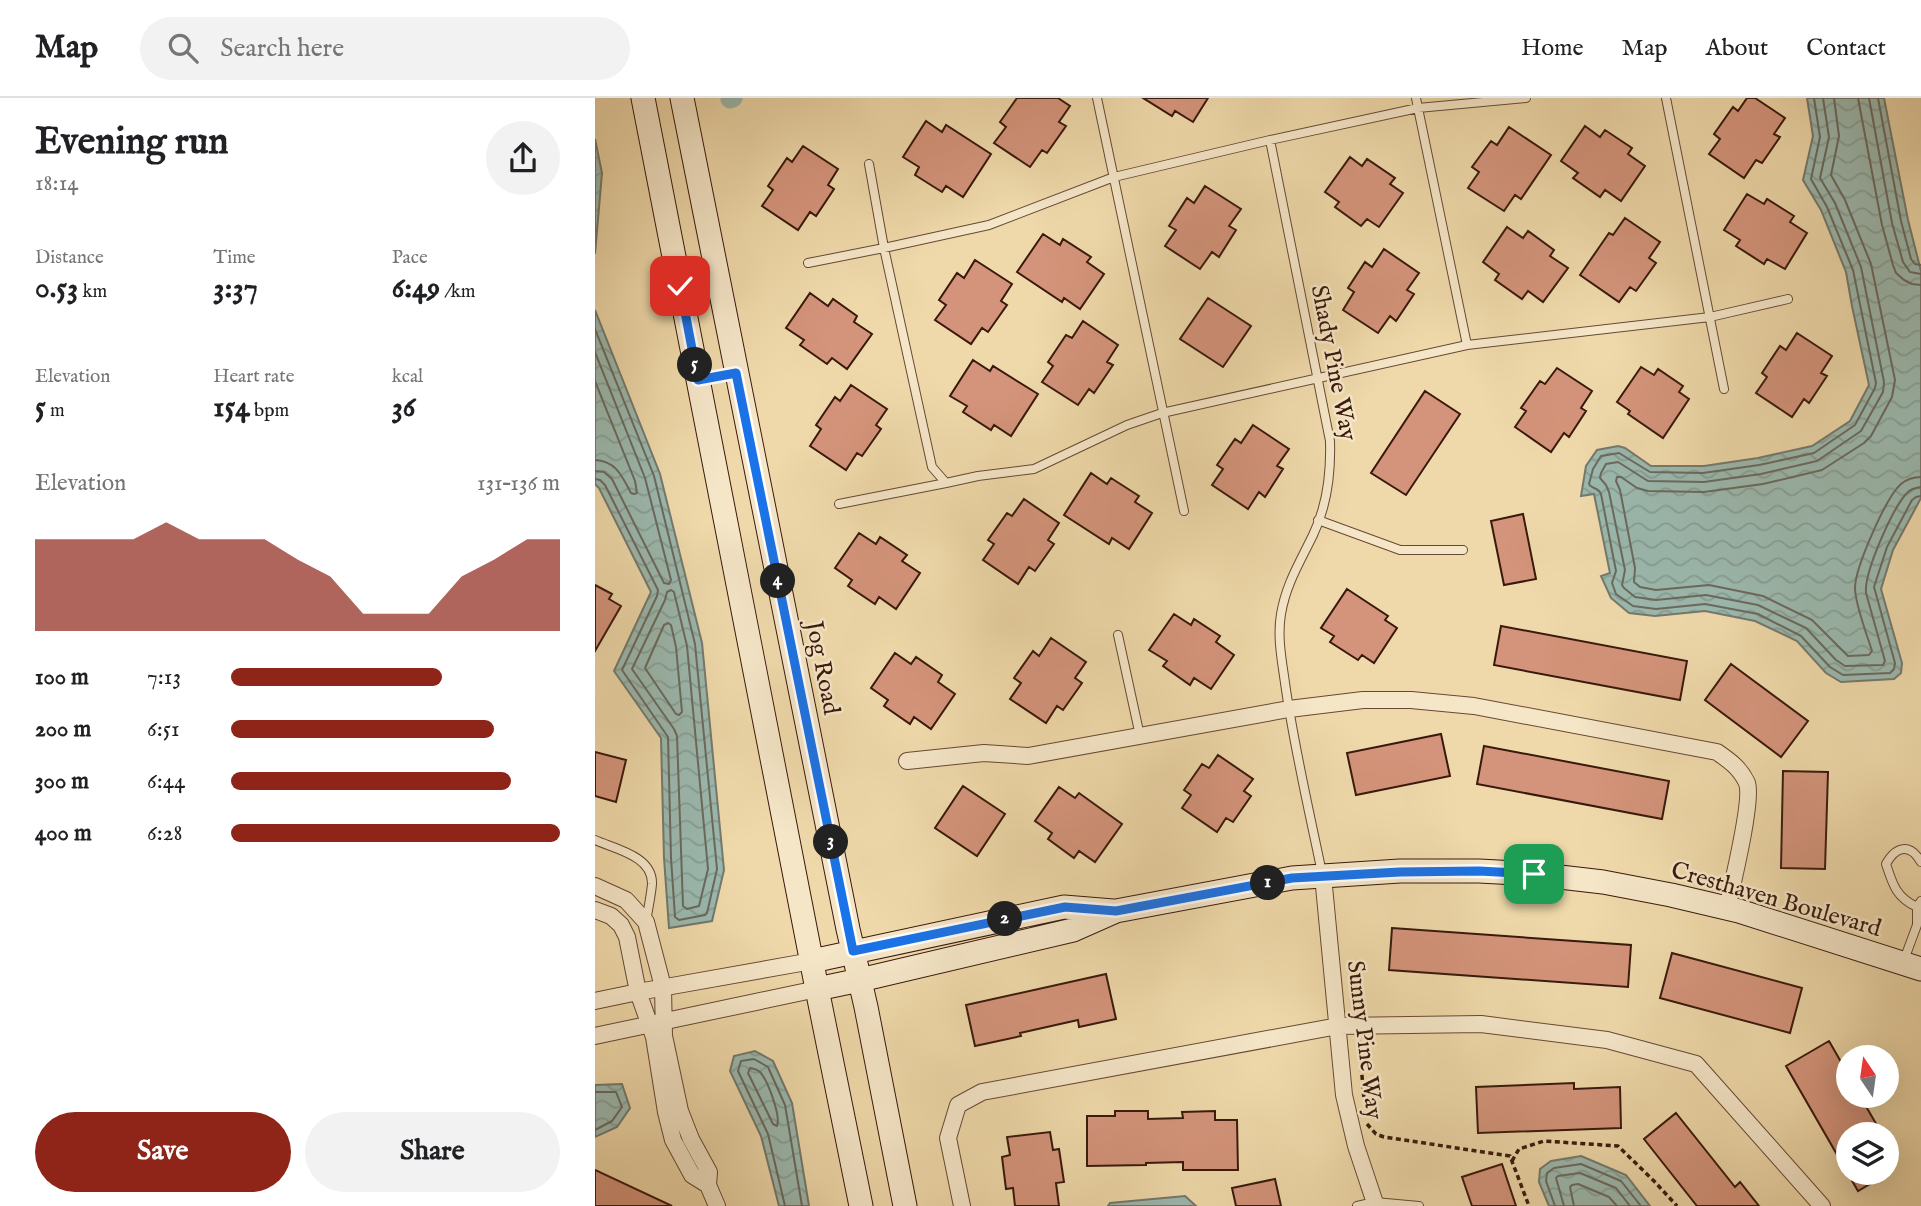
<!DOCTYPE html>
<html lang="en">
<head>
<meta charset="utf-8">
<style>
  body { margin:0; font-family:"IM FELL English",serif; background:#f2f2f2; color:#202124; height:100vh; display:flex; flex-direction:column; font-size:26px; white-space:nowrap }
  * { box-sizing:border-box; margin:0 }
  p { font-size:23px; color:#757577 }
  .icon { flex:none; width:38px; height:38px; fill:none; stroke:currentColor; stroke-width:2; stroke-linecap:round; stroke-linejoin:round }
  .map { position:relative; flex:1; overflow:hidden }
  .side { display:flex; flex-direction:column; background:#fff; width:595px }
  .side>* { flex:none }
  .needle { width:46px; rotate:347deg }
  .fabs { position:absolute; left:1241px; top:947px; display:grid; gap:14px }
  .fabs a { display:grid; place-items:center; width:63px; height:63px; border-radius:50%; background:#fff; box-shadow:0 7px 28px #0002; font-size:35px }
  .pin { position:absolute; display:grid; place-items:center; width:60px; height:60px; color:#fff; margin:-30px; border-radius:14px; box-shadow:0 4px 10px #0006 }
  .km { position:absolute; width:35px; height:35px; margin:-18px; border-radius:50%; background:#222; color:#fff; font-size:19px; line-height:35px; text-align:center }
  .round { display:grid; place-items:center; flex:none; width:74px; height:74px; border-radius:37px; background:#f2f2f2 }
  .head { display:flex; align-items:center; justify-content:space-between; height:119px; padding:0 35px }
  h1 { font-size:38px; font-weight:700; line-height:52px }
  .figures { display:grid; grid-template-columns:repeat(3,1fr); gap:10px; height:119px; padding:7px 35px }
  .figures div { display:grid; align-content:center }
  .figures b { font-size:30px; font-weight:700 }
  .figures small { font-size:19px; font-weight:400 }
  .figures p { font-size:19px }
  .chart { height:196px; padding:14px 35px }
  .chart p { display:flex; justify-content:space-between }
  .chart svg { width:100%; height:126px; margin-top:7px; fill:#8f2418; opacity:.7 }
  .button { display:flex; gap:14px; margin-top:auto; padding:14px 35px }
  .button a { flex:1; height:80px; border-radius:42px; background:#8f2418; color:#fff; font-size:28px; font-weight:700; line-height:80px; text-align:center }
  .button a+a { background:#f2f2f2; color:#202124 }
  ul { padding:0 35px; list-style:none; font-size:23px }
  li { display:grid; grid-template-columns:112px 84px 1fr; align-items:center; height:52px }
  li i { height:18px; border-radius:9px; background:#8f2418 }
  header { display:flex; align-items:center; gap:42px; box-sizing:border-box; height:98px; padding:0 35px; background:#fff; border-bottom:2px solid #e0e0e0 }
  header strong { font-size:33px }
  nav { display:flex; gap:38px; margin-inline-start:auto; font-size:24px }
  .search { width:490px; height:63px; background:#f2f2f2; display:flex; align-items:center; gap:18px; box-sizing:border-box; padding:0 24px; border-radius:38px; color:#757577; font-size:26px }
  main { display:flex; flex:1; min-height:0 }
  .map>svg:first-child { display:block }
</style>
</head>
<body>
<header>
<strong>Map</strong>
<div class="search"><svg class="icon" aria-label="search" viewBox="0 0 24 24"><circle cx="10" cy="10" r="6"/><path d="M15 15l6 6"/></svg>Search here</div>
<nav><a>Home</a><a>Map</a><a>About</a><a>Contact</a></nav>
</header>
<main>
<section class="side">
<div class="head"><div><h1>Evening run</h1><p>18:14</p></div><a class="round"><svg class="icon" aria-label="share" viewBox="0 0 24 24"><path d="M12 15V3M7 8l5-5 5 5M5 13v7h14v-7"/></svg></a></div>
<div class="figures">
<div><p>Distance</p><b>0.53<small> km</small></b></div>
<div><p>Time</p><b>3:37</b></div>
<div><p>Pace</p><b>6:49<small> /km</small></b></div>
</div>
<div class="figures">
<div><p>Elevation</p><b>5<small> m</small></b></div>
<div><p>Heart rate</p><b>154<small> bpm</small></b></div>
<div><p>kcal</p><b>36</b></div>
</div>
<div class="chart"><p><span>Elevation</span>131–136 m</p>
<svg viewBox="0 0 160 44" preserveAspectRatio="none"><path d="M0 44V12L10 12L20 12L30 12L40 6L50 12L60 12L70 12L80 19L90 25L100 38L110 38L120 38L130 25L140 19L150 12L160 12V44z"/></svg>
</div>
<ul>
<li><b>100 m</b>7:13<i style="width:64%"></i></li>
<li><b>200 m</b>6:51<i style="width:80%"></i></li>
<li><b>300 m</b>6:44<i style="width:85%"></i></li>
<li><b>400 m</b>6:28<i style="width:100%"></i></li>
</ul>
<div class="button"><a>Save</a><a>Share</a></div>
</section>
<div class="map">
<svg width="1326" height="1108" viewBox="0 0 1326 1108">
  <defs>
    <pattern id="water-waves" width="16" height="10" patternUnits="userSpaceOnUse" patternTransform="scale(1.75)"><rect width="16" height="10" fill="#9bb9af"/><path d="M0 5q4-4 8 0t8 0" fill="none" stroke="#869e95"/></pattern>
  </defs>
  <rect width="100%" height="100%" fill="#efd9aa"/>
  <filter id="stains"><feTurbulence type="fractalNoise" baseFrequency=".00286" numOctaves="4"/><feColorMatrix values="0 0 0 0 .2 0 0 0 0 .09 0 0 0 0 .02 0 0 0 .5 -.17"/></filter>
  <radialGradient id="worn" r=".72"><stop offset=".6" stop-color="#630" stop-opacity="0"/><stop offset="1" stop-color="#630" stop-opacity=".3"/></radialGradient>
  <!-- water -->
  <path fill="url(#water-waves)" stroke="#74796e" stroke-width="2" d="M1212,0H1289L1313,122L1326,173V400L1298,452L1286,491L1307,565L1306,575L1299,581L1246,584L1231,575L1202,543L1160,523L1110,513L1060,518L1034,515L1016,500L1006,478L1015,475L999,396L986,398L991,368L1002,352L1023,348L1030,350L1056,368H1109L1163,360L1217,348L1255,323L1274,287L1257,208L1251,174L1226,112L1208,82L1218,38Z
    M0,41L7,75L0,156Z
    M0,212L65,376L107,545L129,772L117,823L74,830L69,760L66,640L19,573L56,494L4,390L0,386Z
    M160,953L178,963L197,1005L214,1108H184L166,1038L135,973L139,958Z
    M27,986L35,1010L22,1029L0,1039V987Z
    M986,1058L1031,1077L1055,1108H954L944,1084L945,1071L956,1063Z
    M590,1098L601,1108H513L515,1105Z"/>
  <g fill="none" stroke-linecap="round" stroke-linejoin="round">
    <!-- shore -->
    <path stroke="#6a695e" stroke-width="2" d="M1219,0L1225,39L1216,81L1232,109L1258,172L1281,285L1280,290L1260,327L1219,355L1164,367L1108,375L1055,374L1024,355L1006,358L998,371L994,386C996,391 1003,389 1006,396L1021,473L1017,485L1021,496L1038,508L1061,511L1110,506L1163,516L1206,538L1235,569L1248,577L1295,575L1299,571L1300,565L1279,489L1292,449L1317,402L1321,399L1326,398
      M1228,0L1234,39L1225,80L1240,105L1266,169L1289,284L1288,294L1266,333L1222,363L1166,376L1109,384L1053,383L1023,364L1011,366L1006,375L1005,380L1011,387L1014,394L1030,472L1027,487L1029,490L1040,499L1061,502L1111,497L1163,507L1211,530L1241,562L1250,568L1288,567L1290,563L1271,495C1269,474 1297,412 1311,396C1315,391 1320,390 1326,389
      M1239,0L1244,38L1236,77L1250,102L1276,166L1300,282L1297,299L1276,338L1269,345L1227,372L1168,386L1109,394L1053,393L1042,390L1026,379H1022L1021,383L1025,392L1040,470L1039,484L1045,489L1061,492L1114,487L1168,498L1217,522L1253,558L1274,557L1277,553C1272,537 1260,506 1260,490C1260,470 1291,399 1306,386C1312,381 1318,379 1326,379
      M1263,0L1287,127L1298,167L1301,175L1309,182L1317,186L1326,187
      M1274,0L1297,125L1308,164L1315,174L1326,176
      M1283,0L1306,123L1316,161L1320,166L1326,167
      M0,231L59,378L100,546L122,771L112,815L110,817L84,822L80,819L76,760L73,639L27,572L62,498L63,492L10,387L5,382L0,381
      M0,254L50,380L76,482L74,486L69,485L17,381L9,374L0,373
      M0,283L40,383L42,395L39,396L36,395C27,378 21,363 0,362
      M76,492L79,494L92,548L113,771L104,808L92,811L88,808L82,638L79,631L37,571L70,502L72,494Z
      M73,525L76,527L81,549L87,614L84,617L81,616L50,570L69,527Z
      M155,970C159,971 162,971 165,974C173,983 186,1018 182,1028L178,1026L153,975Z
      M0,994H21L27,1009L17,1023L0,1032
      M190,1108L173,1036L143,973L146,963L159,961L173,969L190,1007L207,1108
      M960,1108L951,1083L952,1075L959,1070L986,1066L1026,1083L1046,1108
      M969,1108L961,1080L963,1078L985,1075L1021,1090L1035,1108
      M979,1108L975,1089L977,1087L983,1086L1014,1099L1022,1108"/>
    <!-- canal -->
    <path stroke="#9bb9af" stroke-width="19" d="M135,1L138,0"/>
  </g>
  <!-- building -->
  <path fill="#d4947b" stroke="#39190c" stroke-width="2" d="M422,0H463L475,8L464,24L471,28L452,55L447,52L435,69L399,45L411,29L405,24Z
    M548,0H613L598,24L580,13L577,18Z
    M1152,0H1160L1190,20L1179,36L1185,39L1167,65L1161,62L1149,80L1114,56L1125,41L1119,36L1138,9L1143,13Z
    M331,23L347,34L351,27L396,56L368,99L351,88L347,94L320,77L324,69L308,59Z
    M990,28L1005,39L1010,32L1037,50L1033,56L1050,68L1026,103L1010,92L1005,99L978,80L983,75L966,63Z
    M914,29L956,57L926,101L920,97L909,113L873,90L884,74L877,69L896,43L902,47Z
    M208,48L243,71L233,87L239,91L221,118L215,114L203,132L167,108L178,92L173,88L192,60L197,64Z
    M755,59L767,68L772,61L800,80L795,86L808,95L784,129L772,121L766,128L740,109L744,104L730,94Z
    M610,88L646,111L634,128L641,132L624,159L617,154L605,171L570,148L581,132L574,128L592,100L599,105Z
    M1152,96L1169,106L1172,101L1199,118L1195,124L1212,135L1190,171L1172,161L1169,166L1141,148L1145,142L1129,132Z
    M1030,120L1065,144L1054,160L1061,165L1041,193L1035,189L1024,204L985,177L1014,135L1018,137Z
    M912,129L928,140L933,133L959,152L955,158L973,170L948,204L933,193L927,201L900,182L904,176L888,164Z
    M448,136L465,147L468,141L496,159L492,164L509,176L485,211L469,200L467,204L422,174Z
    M789,151L824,175L812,192L819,196L801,223L795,218L783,235L748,212L759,194L753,190L770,164L777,169Z
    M380,162L417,186L406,203L412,207L393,234L387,230L376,246L340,222L351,207L344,202L362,175L369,180Z
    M215,195L233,208L238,201L262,218L259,224L277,236L252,271L237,260L232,266L205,247L209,242L191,230Z
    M613,200L656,228L628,269L585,241Z
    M488,223L523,247L512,264L518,267L499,295L494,291L483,307L447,284L458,268L453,264L471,237L477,240Z
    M1202,235L1237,258L1226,275L1232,278L1214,305L1209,301L1197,319L1161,295L1172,279L1167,275L1185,248L1191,252Z
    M378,262L395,273L398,268L443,296L416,338L399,327L396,332L368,314L372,308L355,298Z
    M1046,269L1059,277L1063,271L1088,288L1084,294L1094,301L1068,340L1033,316L1035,313L1022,304Z
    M962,270L997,293L986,310L991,313L974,339L969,335L956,354L920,329L931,313L926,310L945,283L950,286Z
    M256,287L292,311L281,327L286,331L267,358L262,355L251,372L215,348L226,331L221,327L240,299L245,303Z
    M830,293L865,316L811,397L776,375Z
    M658,327L694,351L682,368L688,371L670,399L664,394L653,411L617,387L628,371L622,367L640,341L646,345Z
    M496,375L512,386L516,380L544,398L540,404L557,415L534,451L517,440L514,446L469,417Z
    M429,401L464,425L453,442L459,446L440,473L434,469L423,486L388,462L399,446L393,442L412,415L417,418Z
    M928,416L941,481L909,487L896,423Z
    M264,435L281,446L285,439L312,457L307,463L325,475L301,511L284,499L280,506L253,488L257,482L240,470Z
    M0,487L17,496L14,501L26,508L0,553Z
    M752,491L793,518L790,522L802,530L779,565L767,557L763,562L735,544L739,538L726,530Z
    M579,516L596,527L599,521L625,538L621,544L639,557L616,591L599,580L595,587L568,568L572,563L554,552Z
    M906,528L1092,563L1085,602L899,567Z
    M456,540L491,564L480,580L487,585L468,612L462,608L451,625L415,601L426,585L419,580L438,553L444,558Z
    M300,555L316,566L321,559L347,577L343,584L360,596L336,631L319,619L315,626L289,608L293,602L276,590Z
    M1136,566L1213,623L1186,659L1110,602Z
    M846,636L855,678L761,697L752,655Z
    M889,648L1074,683L1067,721L882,686Z
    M0,654L31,662L21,704L0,698Z
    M623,657L658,681L649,693L656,698L638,724L631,720L622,734L587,710L596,697L589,692L607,666L614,670Z
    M1188,673L1233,674L1230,771L1186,770Z
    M368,688L410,716L382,758L340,730Z
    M464,689L480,700L484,695L527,726L500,764L484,753L479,760L453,741L457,735L440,723Z
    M797,830L1036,847L1033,889L794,872Z
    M1077,855L1207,890L1195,935L1065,900Z
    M511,876L521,921L484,929L483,922L425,935L426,938L380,948L371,907Z
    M1234,943L1253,976V998H1265L1287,1036H1253V1074H1295L1263,1093L1191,968Z
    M979,985V991L1025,989L1026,1030L883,1035L881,989Z
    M520,1013H553V1021L588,1020L587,1014L620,1013V1022H642L643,1072H588V1064L551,1065V1067L492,1068V1018H520Z
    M1081,1015L1140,1089L1145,1084L1164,1108H1102L1049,1041Z
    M455,1034L458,1052L464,1051L469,1084L461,1085L464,1108H420L418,1090L411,1091L407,1059L415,1057L412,1039Z
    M907,1066L921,1108H877L867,1079Z
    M0,1072L77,1108H0Z
    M680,1081L686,1108H641L637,1090Z"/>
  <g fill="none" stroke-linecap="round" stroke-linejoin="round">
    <defs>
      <path id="lane" d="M502,0L589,413
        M1071,0L1129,291
        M675,42L735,343C736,375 732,408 718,437C705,464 691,486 686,516C682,539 687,563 690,585C699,649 714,712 727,775
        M274,66L289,150L337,369L351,385L383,378L439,371L532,327L567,315L872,247L1115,219L1193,201
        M213,165L289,150L394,127L519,79L675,42L823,10L821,0
        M872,247L823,10L931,0
        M244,406L351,385
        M723,422L805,452H868
        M523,537L545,638
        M0,742C20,751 58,758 57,786C56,798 53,811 51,824
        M1322,809C1301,799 1298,787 1291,766C1301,748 1315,745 1326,764
        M1309,862L1322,827V809L1326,803
        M762,1108L780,1104L824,1108"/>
      <path id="street" d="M312,663L389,655L433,658L694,611L768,602H816L879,608L1122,654C1135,663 1145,670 1152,685C1158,702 1137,788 1132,810
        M728,778L749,997L761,1048L781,1108
        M0,788L31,802L51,824L68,889L69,938L85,1013L96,1041L114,1074L113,1087L122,1108
        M0,812L16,818L26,827L32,839L43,894L59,939L71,1014L78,1042L97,1077L113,1087
        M0,903L43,894L217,863
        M0,938L222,891
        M367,1108L353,1040L363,1007L387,994L743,928L886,926L1012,942L1101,966L1227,1108"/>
      <path id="secondary" d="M48,0L222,891L266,1108
        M87,0L253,831L271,909L310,1108
        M217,863L469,809L518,813
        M222,891L265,882L478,832L521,813L697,780L805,773H884L939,776L1008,784L1076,797L1144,813L1326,871"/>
    </defs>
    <!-- lane casing -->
    <use href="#lane" stroke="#664934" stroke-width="10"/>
    <!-- street casing -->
    <use href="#street" stroke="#664934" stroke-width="18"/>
    <!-- secondary casing -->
    <use href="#secondary" stroke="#39190c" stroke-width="25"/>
    <!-- path -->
    <path stroke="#39190c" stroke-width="3.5" stroke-dasharray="5 3.5" stroke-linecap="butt" d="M764,943L769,1001
      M772,1026L781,1036L789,1039L915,1058L934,1108
      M917,1063L924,1051L949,1043L1023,1048L1059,1083L1082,1108"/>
    <!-- lane -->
    <use href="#lane" stroke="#f5e6c8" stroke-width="8"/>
    <!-- street -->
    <use href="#street" stroke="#f5e6c8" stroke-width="16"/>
    <!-- secondary -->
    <use href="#secondary" stroke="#f5e6c8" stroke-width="23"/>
  </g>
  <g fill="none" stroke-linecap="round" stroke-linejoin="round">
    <defs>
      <path id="route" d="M85,188L103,282L141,275L258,853L470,809L521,813L697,780L805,774L884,773L939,776"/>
    </defs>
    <!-- route casing -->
    <use href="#route" stroke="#fff" stroke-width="14"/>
    <!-- route -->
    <use href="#route" stroke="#1a73e8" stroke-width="9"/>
  </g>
  <g text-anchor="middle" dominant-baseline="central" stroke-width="5" stroke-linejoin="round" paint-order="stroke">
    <!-- street labels -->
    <g font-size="24" fill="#39190c" stroke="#f5e6c8">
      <text transform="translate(738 265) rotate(79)">Shady Pine Way</text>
      <text transform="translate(227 570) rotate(79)">Jog Road</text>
      <text transform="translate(1181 802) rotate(16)">Cresthaven Boulevard</text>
      <text transform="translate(769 942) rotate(83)">Sunny Pine Way</text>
    </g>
  </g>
  <rect width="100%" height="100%" filter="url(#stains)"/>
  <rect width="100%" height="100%" fill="url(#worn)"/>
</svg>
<div class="fabs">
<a><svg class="needle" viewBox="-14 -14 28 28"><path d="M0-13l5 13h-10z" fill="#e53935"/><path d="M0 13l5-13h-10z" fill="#757577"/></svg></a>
<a><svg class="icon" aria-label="layers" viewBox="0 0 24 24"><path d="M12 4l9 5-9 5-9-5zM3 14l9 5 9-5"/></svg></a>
</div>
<div class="pin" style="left:939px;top:776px;background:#1e9e55"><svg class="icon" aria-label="arrive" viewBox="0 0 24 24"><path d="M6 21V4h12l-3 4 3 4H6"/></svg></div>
<div class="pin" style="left:85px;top:188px;background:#d93025"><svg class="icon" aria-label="check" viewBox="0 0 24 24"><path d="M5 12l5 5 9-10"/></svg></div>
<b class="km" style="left:673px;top:785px">1</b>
<b class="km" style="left:410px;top:821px">2</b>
<b class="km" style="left:236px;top:744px">3</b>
<b class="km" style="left:183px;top:483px">4</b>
<b class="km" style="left:100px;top:267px">5</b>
</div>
</main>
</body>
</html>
